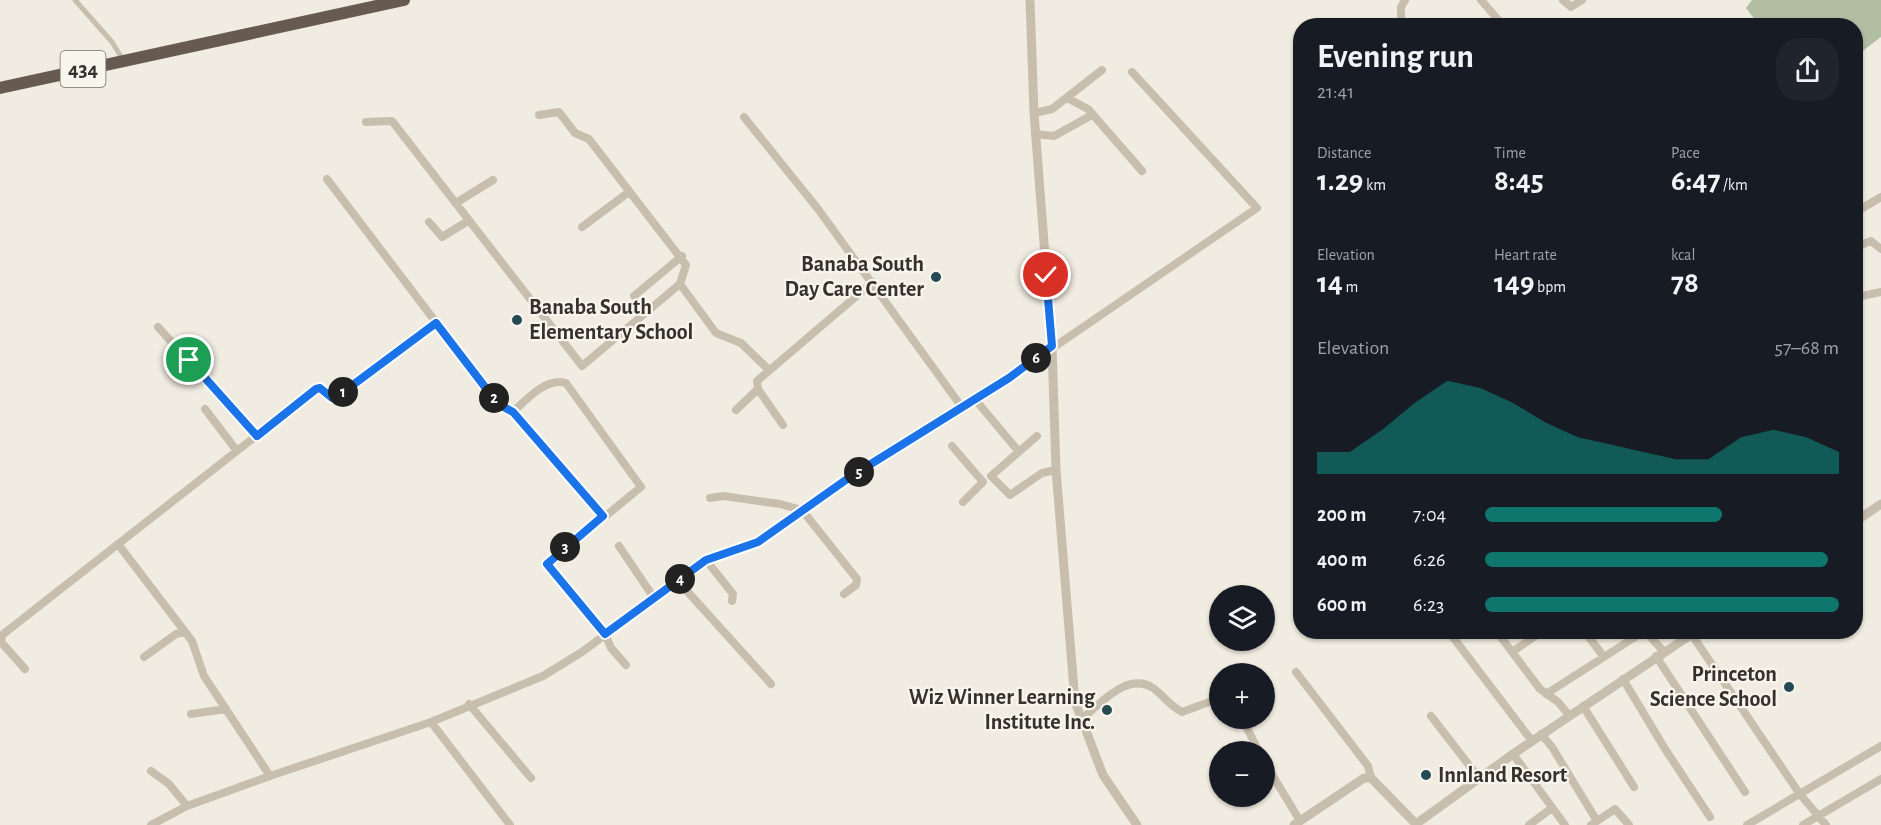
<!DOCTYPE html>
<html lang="en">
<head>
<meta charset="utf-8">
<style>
  body { margin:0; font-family:"Alegreya Sans",sans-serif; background:#20242c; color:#f1f3f6; height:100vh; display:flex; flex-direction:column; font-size:22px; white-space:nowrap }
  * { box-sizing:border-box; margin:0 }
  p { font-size:20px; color:#9ea1a6 }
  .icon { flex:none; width:33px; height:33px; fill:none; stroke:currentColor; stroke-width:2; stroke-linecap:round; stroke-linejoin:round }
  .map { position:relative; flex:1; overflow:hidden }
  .sheet { position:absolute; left:1293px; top:18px; width:570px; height:621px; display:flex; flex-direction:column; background:#171b24; border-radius:24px; box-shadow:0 2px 4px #0004 }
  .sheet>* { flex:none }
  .controls { position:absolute; left:1209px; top:585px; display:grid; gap:12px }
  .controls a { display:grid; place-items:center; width:66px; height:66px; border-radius:50%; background:#171b24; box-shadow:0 2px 4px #0004; font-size:30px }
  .pin { position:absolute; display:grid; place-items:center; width:51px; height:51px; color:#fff; margin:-26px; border:3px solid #fff; border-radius:50%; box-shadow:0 2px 6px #0007 }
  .km { position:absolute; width:30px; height:30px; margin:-15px; border-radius:50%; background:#222; color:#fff; font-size:16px; line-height:30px; text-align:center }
  .round { display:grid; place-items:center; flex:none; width:63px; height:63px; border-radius:24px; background:#20242c }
  .headline { display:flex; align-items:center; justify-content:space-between; height:102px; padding:0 24px }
  h1 { font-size:33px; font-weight:700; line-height:45px }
  .figures { display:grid; grid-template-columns:repeat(3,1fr); gap:9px; height:102px; padding:6px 24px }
  .figures div { display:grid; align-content:center }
  .figures b { font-size:30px; font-weight:700 }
  .figures small { font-size:16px; font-weight:400 }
  .figures p { font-size:16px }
  .chart { height:168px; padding:12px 24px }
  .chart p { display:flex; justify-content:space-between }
  .chart svg { width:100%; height:108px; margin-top:6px; fill:#0f766e; opacity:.7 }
  ul { padding:0 24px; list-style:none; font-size:20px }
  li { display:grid; grid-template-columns:96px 72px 1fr; align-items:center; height:45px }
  li i { height:15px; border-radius:8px; background:#0f766e }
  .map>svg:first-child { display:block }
</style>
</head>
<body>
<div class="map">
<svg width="1881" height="825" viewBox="0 0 1881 825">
  <rect width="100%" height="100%" fill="#f1ece1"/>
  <!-- green -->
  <path fill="#b1bea2" d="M1752,0H1881V37L1856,56V26L1759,25L1746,8Z"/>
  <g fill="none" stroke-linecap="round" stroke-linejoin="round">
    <!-- pedestrian -->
    <path stroke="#c8beae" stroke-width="5" d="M75,0L112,42L123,60"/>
    <!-- minor -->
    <path stroke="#c8beae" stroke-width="8" d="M1481,0L1500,22
      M1563,0L1571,7L1582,0
      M1401,26V7L1405,0
      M1067,98L1088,109L1142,171
      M1034,113L1052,109L1102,70
      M744,117L818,209L961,406
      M366,122L392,121L582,366L680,284L686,265L589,139L575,133L559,112L539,115
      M1035,134L1054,136L1092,115
      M327,179L498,404L513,412L602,516
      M456,203L493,180
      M1856,212L1881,197
      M429,222L442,237L468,221
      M582,227L629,192
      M1856,247L1871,241L1881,249
      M680,284L716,333L741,343L769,370
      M634,296L682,256
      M1857,297L1881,292
      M158,327L257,436
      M974,398L1019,452
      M205,409L237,451
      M736,410L758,389
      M513,412C526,400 546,377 566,383L641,487L547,564L605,634L611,648L626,665
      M783,425L758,389L757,381L873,282
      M1037,436L991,476L1010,495L1042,473L1056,470
      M952,446L983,482L963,502
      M710,498L723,496L780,504L802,510L857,579L856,585L844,594
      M118,544L192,641L204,676L270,776L431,722L543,676L582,652L706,560L758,542L850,477L1009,378L1257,208L1132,72
      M619,546L654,598
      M706,560L733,594L732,601
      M677,580L771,684
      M1449,632L1532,741
      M1497,632L1540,689L1558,702L1569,715
      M1585,632L1604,657
      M1623,632L1649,635L1663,651
      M1690,632L1799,793L1826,825
      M1512,652L1541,632
      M1656,656L1745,792
      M144,657L176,634L185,632
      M25,669L1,642L2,635L316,389L320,388L332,398L338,397L436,323
      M1296,672L1368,766L1371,778
      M1623,679L1665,749L1710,817
      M1546,694L1643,632
      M469,704L531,778
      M1583,706L1634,787
      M191,714L226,709
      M1431,716L1479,778
      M1242,718L1259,752
      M1081,720C1099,705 1127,671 1153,688C1163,695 1170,706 1182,712L1220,698
      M431,722L510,825
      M1541,734L1552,747L1597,821
      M1513,754L1565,825
      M1264,761L1300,821
      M151,771L169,784L187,806
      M151,825L187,806L270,776
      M1529,825L1552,808
      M1591,825L1615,809L1629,825
      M1747,825L1881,746
      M1803,825L1881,779"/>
    <!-- tertiary -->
    <path stroke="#c8beae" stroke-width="9" d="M1030,0L1034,113L1052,346L1056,470L1075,702L1103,775L1137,825
      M1856,521L1881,504
      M1294,825L1364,778H1371L1416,824L1513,754L1695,632"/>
    <!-- trunk -->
    <path stroke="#675b51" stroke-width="12" d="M0,88L404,0"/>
  </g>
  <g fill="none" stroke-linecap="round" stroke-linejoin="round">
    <defs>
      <path id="route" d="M189,360L257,436L316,389L320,388L332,398L338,396L436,323L498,404L513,412L603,516L547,564L605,634L706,560L758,542L850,477L1009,378L1052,346L1046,275"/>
    </defs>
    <!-- route casing -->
    <use href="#route" stroke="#fff" stroke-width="12"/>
    <!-- route -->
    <use href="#route" stroke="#1a73e8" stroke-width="8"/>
  </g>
  <!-- markers -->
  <g fill="#254a54" stroke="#f8f5ed" stroke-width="2">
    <circle cx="936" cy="277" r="6"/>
    <circle cx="517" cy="320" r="6"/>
    <circle cx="1789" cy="687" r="6"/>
    <circle cx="1107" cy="710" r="6"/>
    <circle cx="1426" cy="775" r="6"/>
  </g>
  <g text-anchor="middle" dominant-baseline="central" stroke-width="4.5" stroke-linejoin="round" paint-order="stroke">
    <!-- shield labels -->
    <rect fill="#f8f5ed" stroke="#716c65" stroke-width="1.5" x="60.5" y="51" width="45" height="36" rx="4.5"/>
    <g font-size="21" font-weight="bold" fill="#37312b">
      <text x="83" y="69">434</text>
    </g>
    <!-- poi labels -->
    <g font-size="22" font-weight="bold" fill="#37312b" stroke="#f8f5ed" text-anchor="end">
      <text x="924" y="264">Banaba South<tspan x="924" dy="25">Day Care Center</tspan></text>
      <text x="529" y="307" text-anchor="start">Banaba South<tspan x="529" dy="25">Elementary School</tspan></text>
      <text x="1777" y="674">Princeton<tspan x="1777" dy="25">Science School</tspan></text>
      <text x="1095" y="697">Wiz Winner Learning<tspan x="1095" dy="25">Institute Inc.</tspan></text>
      <text x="1438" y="775" text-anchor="start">Innland Resort</text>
    </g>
  </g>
</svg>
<div class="controls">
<a><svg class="icon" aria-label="layers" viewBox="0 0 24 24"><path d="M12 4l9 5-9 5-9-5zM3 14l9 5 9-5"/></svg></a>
<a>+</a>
<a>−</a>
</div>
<div class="pin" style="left:189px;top:360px;background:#1e9e55"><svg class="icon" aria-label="arrive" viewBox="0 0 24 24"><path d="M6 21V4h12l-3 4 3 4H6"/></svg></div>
<div class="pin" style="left:1046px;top:275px;background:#d93025"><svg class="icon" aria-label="check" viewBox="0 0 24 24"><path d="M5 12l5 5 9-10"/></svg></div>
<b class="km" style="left:343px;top:392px">1</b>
<b class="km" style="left:494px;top:398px">2</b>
<b class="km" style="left:565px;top:547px">3</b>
<b class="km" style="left:680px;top:579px">4</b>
<b class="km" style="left:859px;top:472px">5</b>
<b class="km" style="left:1036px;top:358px">6</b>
<section class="sheet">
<div class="headline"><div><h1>Evening run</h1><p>21:41</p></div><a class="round"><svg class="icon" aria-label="share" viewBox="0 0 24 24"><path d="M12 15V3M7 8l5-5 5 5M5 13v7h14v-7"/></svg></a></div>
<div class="figures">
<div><p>Distance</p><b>1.29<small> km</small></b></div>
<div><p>Time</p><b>8:45</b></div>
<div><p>Pace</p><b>6:47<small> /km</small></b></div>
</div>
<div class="figures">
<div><p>Elevation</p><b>14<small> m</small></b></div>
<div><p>Heart rate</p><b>149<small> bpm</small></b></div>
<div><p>kcal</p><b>78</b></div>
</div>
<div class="chart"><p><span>Elevation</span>57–68 m</p>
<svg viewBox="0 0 160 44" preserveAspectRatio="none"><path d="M0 44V35L10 35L20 26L30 15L40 6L50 9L60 15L70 23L80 29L90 32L100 35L110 38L120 38L130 29L140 26L150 29L160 35V44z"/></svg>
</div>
<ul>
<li><b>200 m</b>7:04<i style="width:67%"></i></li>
<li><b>400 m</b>6:26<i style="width:97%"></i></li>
<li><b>600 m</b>6:23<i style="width:100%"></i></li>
</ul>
</section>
</div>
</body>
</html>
